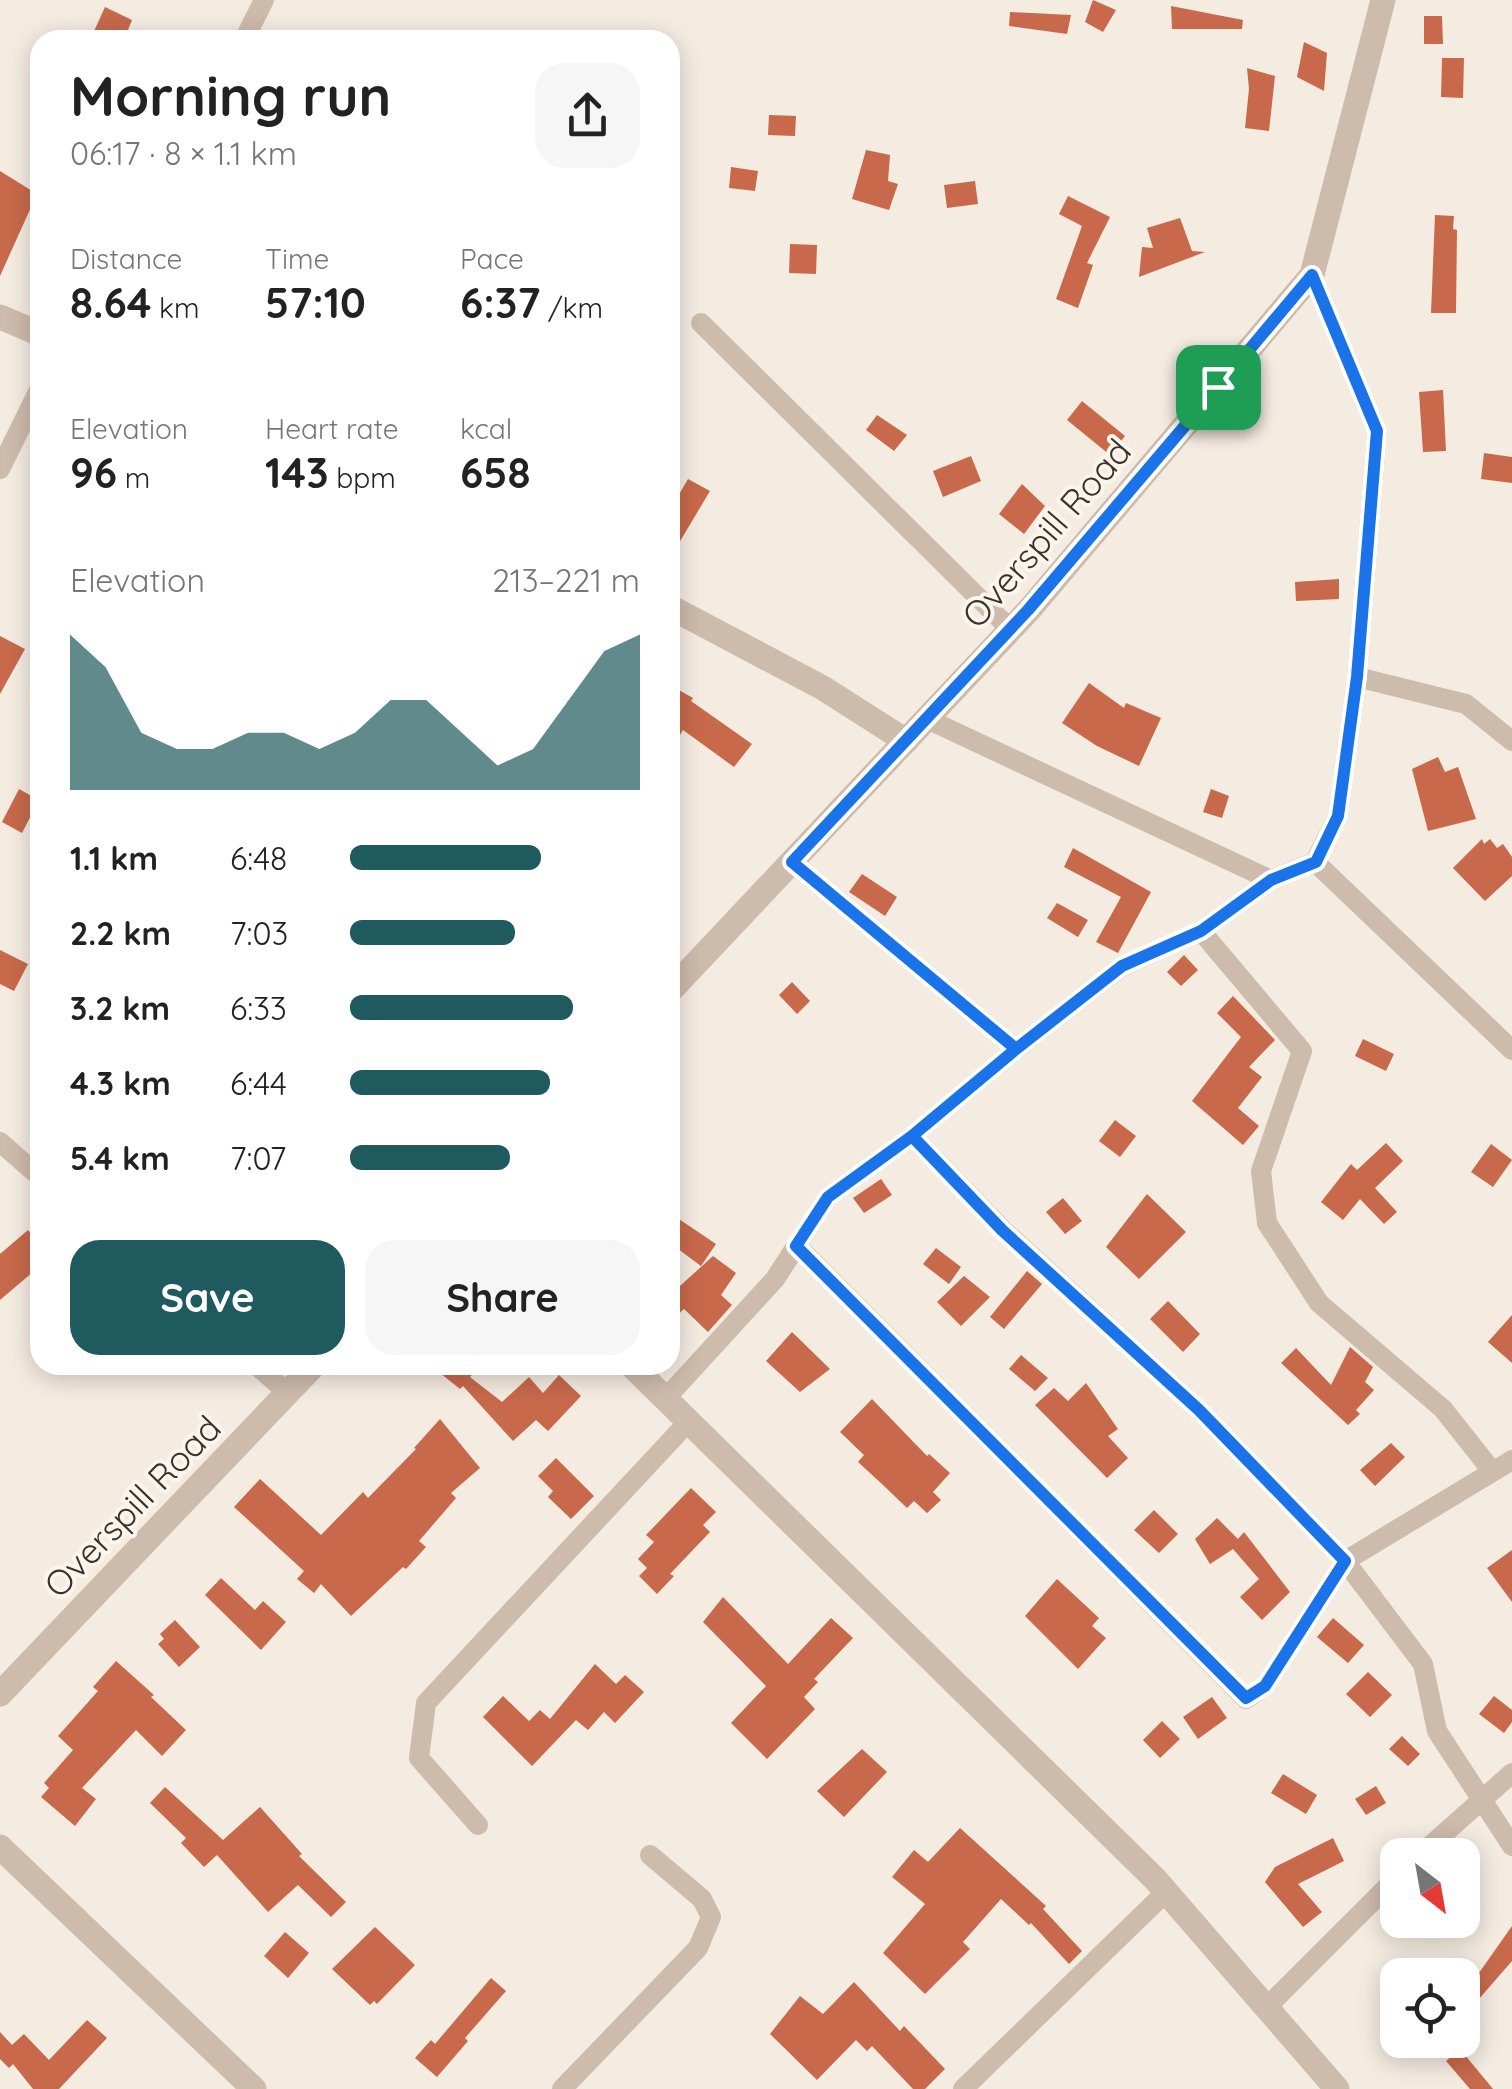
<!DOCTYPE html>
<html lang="en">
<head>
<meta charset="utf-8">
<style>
  body { margin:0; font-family:Quicksand,sans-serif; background:#f6f6f6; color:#222; height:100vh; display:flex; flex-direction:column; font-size:38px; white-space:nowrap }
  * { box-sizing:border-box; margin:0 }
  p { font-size:32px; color:#767676 }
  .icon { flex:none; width:55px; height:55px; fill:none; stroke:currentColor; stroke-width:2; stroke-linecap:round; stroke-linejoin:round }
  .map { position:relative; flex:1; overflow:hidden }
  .details { position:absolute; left:30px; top:30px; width:650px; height:1345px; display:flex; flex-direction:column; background:#fff; border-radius:30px; box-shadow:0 5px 25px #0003 }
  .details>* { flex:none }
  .needle { width:65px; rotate:149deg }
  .fabs { position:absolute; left:1380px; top:1838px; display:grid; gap:20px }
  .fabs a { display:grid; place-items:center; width:100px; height:100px; border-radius:20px; background:#fff; box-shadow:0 5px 25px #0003; font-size:50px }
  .pin { position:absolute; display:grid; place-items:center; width:85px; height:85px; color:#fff; margin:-42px; border-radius:20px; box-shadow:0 5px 15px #0006 }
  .round { display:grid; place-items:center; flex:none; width:105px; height:105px; border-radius:30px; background:#f6f6f6 }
  .head { display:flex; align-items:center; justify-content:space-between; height:170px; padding:0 40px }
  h1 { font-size:55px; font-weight:800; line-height:75px }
  .metrics { display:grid; grid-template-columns:repeat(3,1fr); gap:15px; height:170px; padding:10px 40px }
  .metrics div { display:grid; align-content:center }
  .metrics b { font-size:42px; font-weight:800 }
  .metrics small { font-size:28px; font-weight:400 }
  .metrics p { font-size:28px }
  .chart { height:280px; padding:20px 40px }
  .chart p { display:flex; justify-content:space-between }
  .chart svg { width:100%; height:180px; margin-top:10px; fill:#1f5a5e; opacity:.7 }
  .cta { display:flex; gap:20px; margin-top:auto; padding:20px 40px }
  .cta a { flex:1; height:115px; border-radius:30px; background:#1f5a5e; color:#fff; font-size:40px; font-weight:800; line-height:115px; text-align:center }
  .cta a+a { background:#f6f6f6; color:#222 }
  ul { padding:0 40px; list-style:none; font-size:32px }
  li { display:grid; grid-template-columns:160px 120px 1fr; align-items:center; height:75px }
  li i { height:25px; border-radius:12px; background:#1f5a5e }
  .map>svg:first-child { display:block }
</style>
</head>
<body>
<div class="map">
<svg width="1512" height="2089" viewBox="0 0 1512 2089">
  <rect width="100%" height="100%" fill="#f4ebe1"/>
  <!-- building -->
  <path fill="#c8694b" d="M1093,0L1116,10L1103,32L1085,22Z
    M1171,6L1243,20L1242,29H1172Z
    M105,7L132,20L124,40H90Z
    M1010,12L1071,15L1067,34L1009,26Z
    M1424,16H1442L1443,44H1424Z
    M1304,42L1327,53L1324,91L1297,77Z
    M1442,58H1464L1463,98L1441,97Z
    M1247,68L1275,76L1269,131L1245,128L1249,89Z
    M769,115L796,116L795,136L768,135Z
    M866,150L890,155L888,181L898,184L889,210L852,199Z
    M731,167L758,171L755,191L729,188Z
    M0,171L37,194L0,276Z
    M975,181L978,204L947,208L944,185Z
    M1068,196L1110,217L1087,263L1093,265L1078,308L1056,299L1082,226L1059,214Z
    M1435,215L1454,216L1453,229L1457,230L1456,313H1431Z
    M1180,218L1192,251L1205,252L1139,277L1142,247L1153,248L1147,228Z
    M790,244L817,245L816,274L789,273Z
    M1443,390L1446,451L1423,452L1419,392Z
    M1082,401L1125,436L1110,455L1067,420Z
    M877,415L907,435L894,451L866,430Z
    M1484,453L1512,457V483L1481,479Z
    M971,456L981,481L943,497L933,471Z
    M688,479L710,491L670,558V510Z
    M1022,484L1045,506L1024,534L999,514Z
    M1339,579V599L1296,601L1295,582Z
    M0,636L25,649L0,694Z
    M1089,683L1124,708L1126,703L1161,718L1139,766L1097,746L1062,723Z
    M670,685L693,698L691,701L752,744L734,767L683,730L670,751Z
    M1438,757L1445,772L1458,767L1476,819L1428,831L1412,769Z
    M19,789L39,800L22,833L2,822Z
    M1211,789L1229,796L1222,818L1203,812Z
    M1482,839L1484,844L1490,839L1497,848L1503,844L1512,857V876L1485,901L1453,868Z
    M1073,848L1151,892L1118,953L1096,942L1121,897L1064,867Z
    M862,874L897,897L885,916L849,892Z
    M1057,903L1088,920L1078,937L1047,918Z
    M0,950L28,964L14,991L0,984Z
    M1184,955L1198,970L1181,986L1167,972Z
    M792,982L810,1001L797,1014L779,995Z
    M1233,996L1275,1040L1249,1067L1262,1077L1238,1108L1259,1126L1243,1145L1192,1101L1241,1037L1217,1013Z
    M1363,1039L1394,1054L1386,1071L1355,1056Z
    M1115,1120L1136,1136L1120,1157L1099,1141Z
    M1386,1143L1403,1161L1375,1188L1397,1212L1384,1224L1360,1199L1343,1220L1321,1202L1351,1164L1357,1170Z
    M1491,1144L1512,1160L1493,1187L1471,1172Z
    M881,1179L892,1195L864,1213L853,1198Z
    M1147,1194L1186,1232L1139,1279L1106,1247Z
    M1063,1198L1082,1221L1065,1234L1046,1212Z
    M670,1213L716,1244L701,1266L670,1243Z
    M28,1230L40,1244V1266L0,1300V1254Z
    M936,1248L961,1267L949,1284L923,1264Z
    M713,1256L736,1273L721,1295L732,1305L708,1332L684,1309L670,1321V1295Z
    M1027,1271L1042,1284L1004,1329L990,1317Z
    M964,1276L990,1297L961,1326L937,1302Z
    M1168,1301L1200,1334L1183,1352L1150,1319Z
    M1512,1315V1363L1488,1342Z
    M792,1332L830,1369L800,1392L766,1361Z
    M1350,1347L1373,1367L1365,1382L1374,1390L1356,1410L1360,1414L1348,1425L1281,1363L1296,1348L1331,1385Z
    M1021,1355L1048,1378L1035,1391L1009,1369Z
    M430,1365H480L470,1377L502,1402L529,1377L543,1393L559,1375L581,1396L548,1431L536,1420L513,1441L463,1386L460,1389Z
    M1086,1383L1118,1429L1108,1436L1128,1458L1107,1478L1035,1405L1054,1388L1068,1401Z
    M872,1399L927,1456L929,1454L950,1473L933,1492L941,1500L927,1513L914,1501L907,1508L883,1485L858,1462L864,1455L840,1432Z
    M440,1419L480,1468L451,1493L456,1498L419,1541L426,1547L406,1569L403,1567L351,1616L321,1584L314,1593L297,1579L304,1571L234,1507L260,1479L321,1535L363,1492L368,1498L416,1449L414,1448Z
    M1391,1443L1405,1457L1375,1486L1360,1470Z
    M556,1458L594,1496L571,1519L548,1497L553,1491L538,1476Z
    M691,1488L716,1512L703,1525L710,1532L670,1574L674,1576L657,1594L639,1576L647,1568L638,1559L654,1542L646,1535Z
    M1154,1510L1178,1534L1159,1553L1134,1530Z
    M1217,1518L1238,1539L1244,1532L1290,1592L1262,1620L1240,1597L1259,1579L1233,1549L1210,1564L1195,1539Z
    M1512,1550V1602L1487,1568Z
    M221,1578L255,1610L263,1601L286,1622L261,1650L205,1595Z
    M1057,1579L1099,1618L1092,1626L1106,1638L1078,1669L1025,1616Z
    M723,1597L788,1664L831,1618L853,1638L814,1679L818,1682L804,1697L815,1709L767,1759L731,1723L766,1686L703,1622Z
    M1333,1618L1364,1645L1348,1663L1317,1637Z
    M175,1620L200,1647L179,1667L158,1644L164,1639L160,1634Z
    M116,1661L154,1695L151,1697L186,1730L162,1756L136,1730L82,1788L96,1799L75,1826L41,1797L49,1788L44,1783L73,1750L58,1736L98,1691L93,1687Z
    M595,1664L616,1684L625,1675L644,1692L615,1723L604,1712L588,1730L576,1720L532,1766L483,1717L503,1696L529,1721L540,1710L550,1719Z
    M1368,1672L1392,1695L1370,1717L1346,1694Z
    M1494,1696L1512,1710V1722L1504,1733L1479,1714Z
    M1212,1697L1227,1718L1198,1739L1183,1717Z
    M1162,1721L1180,1739L1160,1758L1143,1740Z
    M1402,1736L1420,1754L1408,1766L1389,1749Z
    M862,1749L887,1772L844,1817L817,1791Z
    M1283,1774L1317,1795L1306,1814L1271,1793Z
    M1376,1786L1386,1803L1366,1815L1355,1799Z
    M165,1787L223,1840L260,1807L302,1854L299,1856L346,1902L331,1917L298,1885L268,1912L217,1855L204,1867L181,1843L186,1838L150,1803Z
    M960,1828L1046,1906L1043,1909L1082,1951L1069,1964L1031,1923L1029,1925L1001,1899L963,1942L970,1949L925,1994L883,1953L925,1904L892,1877L914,1850L928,1862Z
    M1333,1838L1344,1861L1298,1884L1322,1912L1303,1927L1265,1882L1275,1867Z
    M1512,1926V1961L1472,2007L1462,1997Z
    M375,1927L415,1965L377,2004L374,2001L370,2005L332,1969Z
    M285,1932L309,1953L288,1978L264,1956Z
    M491,1978L506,1991L465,2038L468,2041L437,2077L415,2058L431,2040L435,2044Z
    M854,1982L900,2031L904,2026L945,2069L925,2089H913L872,2046L867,2051L856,2040L817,2080L770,2034L800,1996L823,2014Z
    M87,2020L107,2038L59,2089H33L13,2064L9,2068L0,2059V2032L12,2045L24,2034L49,2060Z
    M1460,2049L1493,2089H1470L1446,2061Z"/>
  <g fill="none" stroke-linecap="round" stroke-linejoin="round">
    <!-- minor -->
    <path stroke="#cdbbac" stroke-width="20" d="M244,40L264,0
      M1312,275L1377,431L1357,677L1338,816L1315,862L1512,1050
      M701,323L1011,630
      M0,469L40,388
      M1357,677L1466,704L1512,741
      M927,719L1271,880L1315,862
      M792,862L1016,1049
      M1201,931L1302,1051L1261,1171L1267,1223L1319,1303L1443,1409L1492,1471
      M912,1136L1003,1230L1199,1410L1345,1561L1423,1664L1437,1731L1512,1846
      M0,1142L40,1177
      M797,1246L1246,1699L1265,1686L1345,1561L1512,1460
      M256,1365L288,1393
      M667,1397L775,1279L828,1197L912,1136L1016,1049L1121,967L1201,931L1271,880
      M478,1825L419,1758L426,1703L690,1420
      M1420,1855L1512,1773
      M1267,2007L1398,1876
      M562,2089L698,1948L711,1917L702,1899L650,1855
      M963,2089L1166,1892"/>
    <!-- tertiary -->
    <path stroke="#cdbbac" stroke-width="25" d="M0,317L40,334
      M670,607L823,688L906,741
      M670,991L1029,610L1312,275L1383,0
      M631,1365L1155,1879L1337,2089
      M0,1694L314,1365
      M0,1847L254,2089"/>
  </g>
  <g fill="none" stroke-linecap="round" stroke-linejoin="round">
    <defs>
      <path id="route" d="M1218,387L1028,610L792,862L1016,1049L912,1136L828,1197L796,1246L1246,1698L1265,1686L1345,1561L1199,1410L1002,1230L912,1136L1016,1049L1122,966L1201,931L1271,880L1316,862L1338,816L1357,677L1377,431L1312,275L1218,387"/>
    </defs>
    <!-- route casing -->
    <use href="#route" stroke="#fff" stroke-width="20"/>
    <!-- route -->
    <use href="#route" stroke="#1a73e8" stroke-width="12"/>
  </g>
  <g text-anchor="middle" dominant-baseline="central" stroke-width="8" stroke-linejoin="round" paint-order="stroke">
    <!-- street labels -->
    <g font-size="35" fill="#3b302b" stroke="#fbf5ee">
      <text transform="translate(1046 533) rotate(-49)">Overspill Road</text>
      <text transform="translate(132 1506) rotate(-46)">Overspill Road</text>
    </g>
  </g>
</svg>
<div class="fabs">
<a><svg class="needle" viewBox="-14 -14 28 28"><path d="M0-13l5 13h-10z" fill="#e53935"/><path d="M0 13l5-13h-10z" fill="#767676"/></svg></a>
<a><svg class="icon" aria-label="locate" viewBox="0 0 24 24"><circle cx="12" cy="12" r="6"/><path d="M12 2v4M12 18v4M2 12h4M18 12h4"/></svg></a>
</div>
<div class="pin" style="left:1218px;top:387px;background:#1e9e55"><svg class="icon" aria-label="arrive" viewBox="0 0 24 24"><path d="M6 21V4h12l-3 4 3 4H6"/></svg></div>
<section class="details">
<div class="head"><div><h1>Morning run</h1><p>06:17 · 8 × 1.1 km</p></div><a class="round"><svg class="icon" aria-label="share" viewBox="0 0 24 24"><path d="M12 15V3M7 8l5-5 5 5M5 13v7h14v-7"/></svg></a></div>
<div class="metrics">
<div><p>Distance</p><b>8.64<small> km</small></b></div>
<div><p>Time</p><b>57:10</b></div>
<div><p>Pace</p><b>6:37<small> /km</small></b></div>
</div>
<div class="metrics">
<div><p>Elevation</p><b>96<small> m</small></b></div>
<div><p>Heart rate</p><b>143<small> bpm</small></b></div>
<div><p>kcal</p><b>658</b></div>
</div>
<div class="chart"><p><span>Elevation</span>213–221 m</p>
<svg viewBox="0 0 160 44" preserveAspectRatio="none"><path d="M0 44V6L10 14L20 30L30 34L40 34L50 30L60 30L70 34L80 30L90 22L100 22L110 30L120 38L130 34L140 22L150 10L160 6V44z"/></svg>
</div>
<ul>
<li><b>1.1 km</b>6:48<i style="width:66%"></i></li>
<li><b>2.2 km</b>7:03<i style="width:57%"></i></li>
<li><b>3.2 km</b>6:33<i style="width:77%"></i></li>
<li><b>4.3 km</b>6:44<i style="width:69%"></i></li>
<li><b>5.4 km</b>7:07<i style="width:55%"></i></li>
</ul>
<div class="cta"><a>Save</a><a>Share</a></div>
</section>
</div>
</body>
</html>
